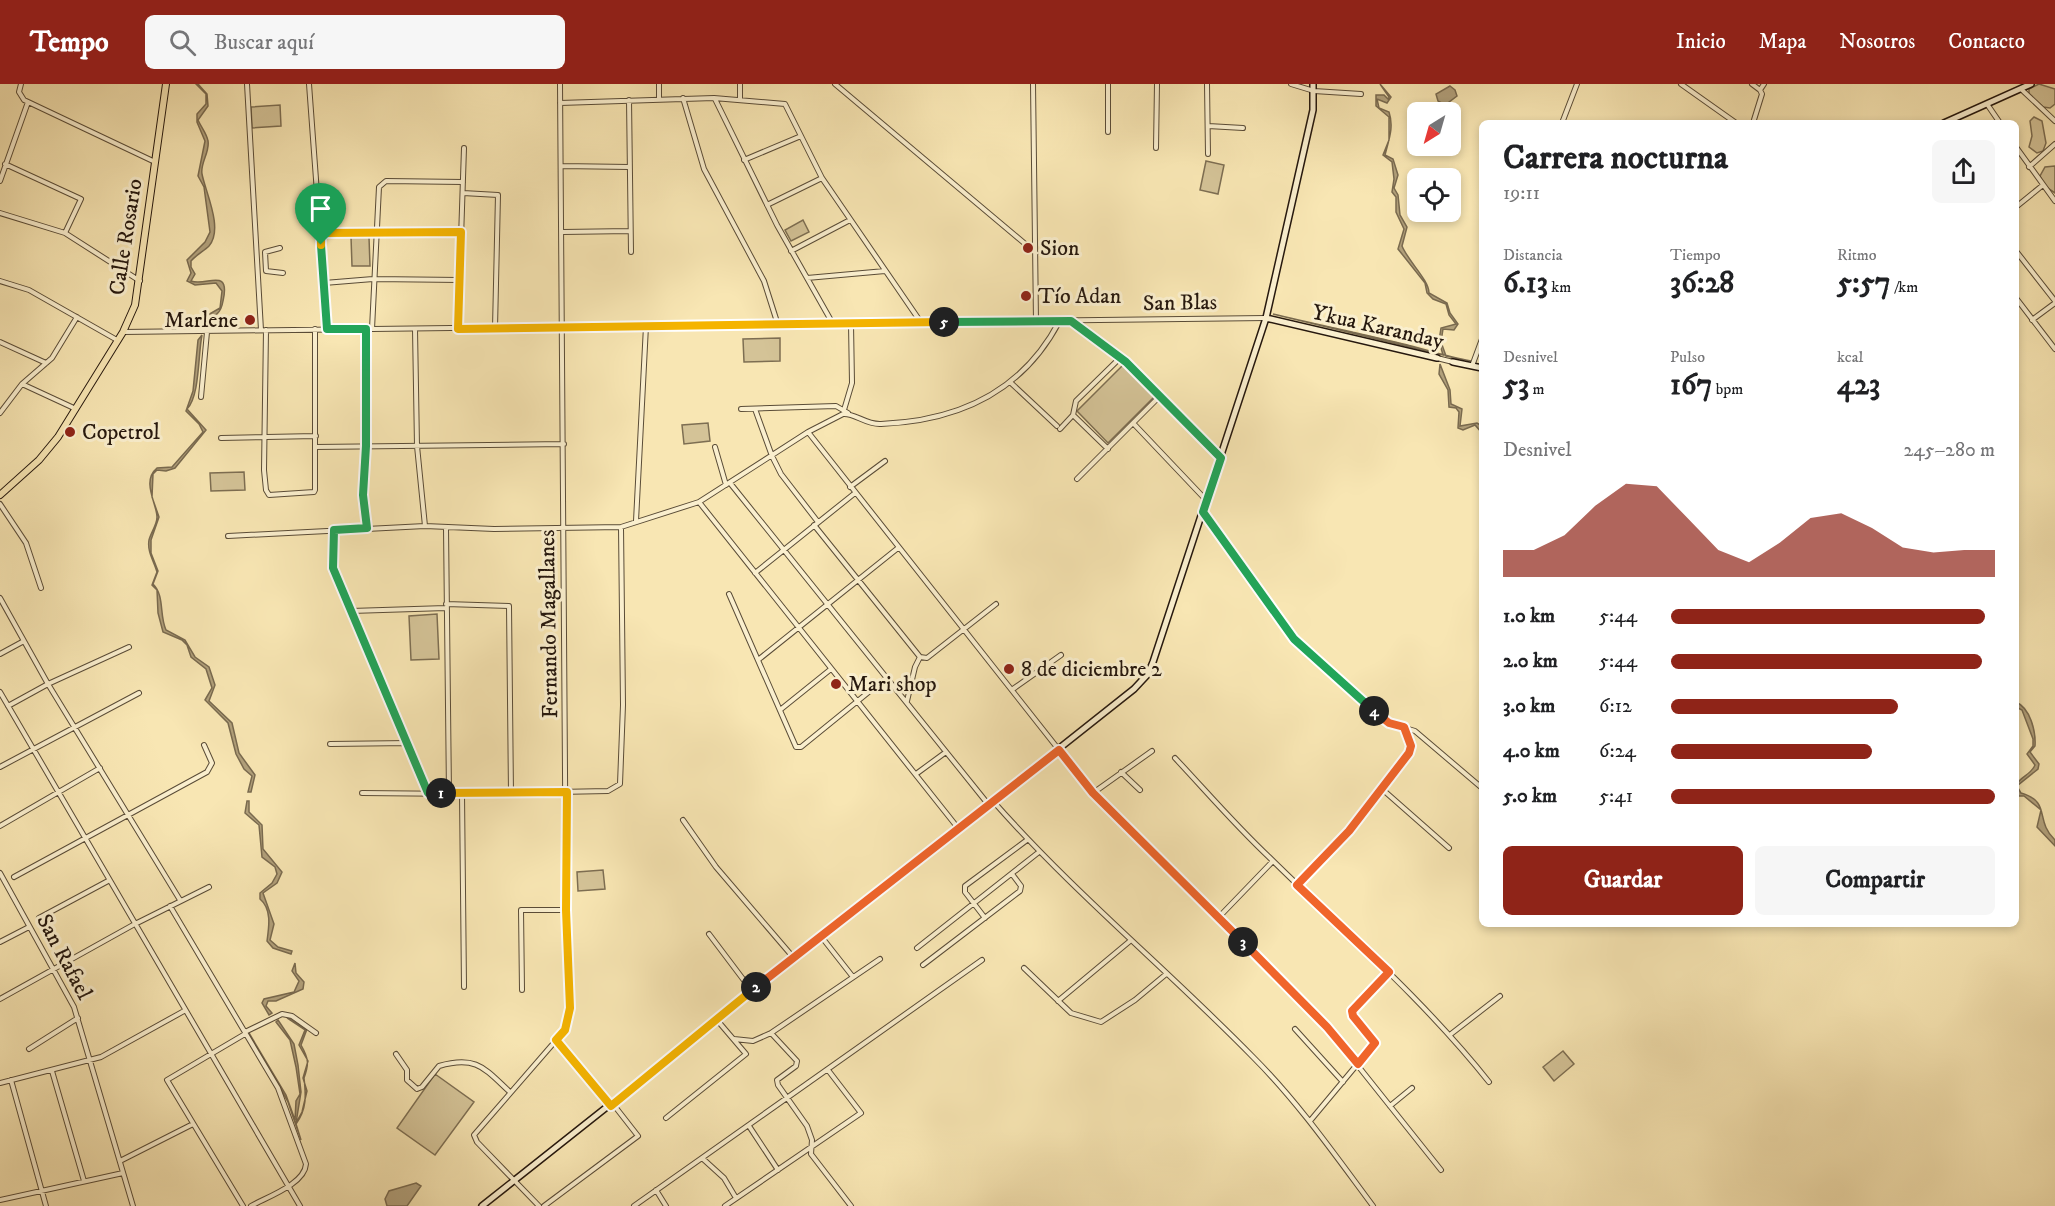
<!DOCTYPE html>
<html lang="es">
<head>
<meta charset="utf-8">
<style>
  body { margin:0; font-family:"IM FELL DW Pica",serif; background:#f6f6f6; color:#202124; height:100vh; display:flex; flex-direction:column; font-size:22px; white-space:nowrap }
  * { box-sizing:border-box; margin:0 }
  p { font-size:20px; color:#757577 }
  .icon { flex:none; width:33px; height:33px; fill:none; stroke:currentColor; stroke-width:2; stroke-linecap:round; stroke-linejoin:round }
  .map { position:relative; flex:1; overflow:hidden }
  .panel { position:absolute; left:1479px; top:36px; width:540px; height:807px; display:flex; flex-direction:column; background:#fff; border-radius:9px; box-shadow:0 3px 9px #0003 }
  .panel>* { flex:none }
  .needle { width:39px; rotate:217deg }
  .tools { position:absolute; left:1407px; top:18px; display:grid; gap:12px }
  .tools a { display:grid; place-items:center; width:54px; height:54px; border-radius:9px; background:#fff; box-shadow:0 3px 9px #0003; font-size:30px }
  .pin { position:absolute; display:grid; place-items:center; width:51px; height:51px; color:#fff; margin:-62px -26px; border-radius:50% 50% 50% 0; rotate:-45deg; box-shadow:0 0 6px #0007 }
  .pin .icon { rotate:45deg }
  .km { position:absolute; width:30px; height:30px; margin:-15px; border-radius:50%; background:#222; color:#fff; font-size:16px; line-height:30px; text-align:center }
  .round { display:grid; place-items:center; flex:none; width:63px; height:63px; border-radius:9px; background:#f6f6f6 }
  .overview { display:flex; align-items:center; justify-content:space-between; height:102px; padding:0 24px }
  h1 { font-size:33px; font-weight:800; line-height:45px }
  .metrics { display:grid; grid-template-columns:repeat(3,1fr); gap:9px; height:102px; padding:6px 24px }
  .metrics div { display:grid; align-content:center }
  .metrics b { font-size:30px; font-weight:800 }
  .metrics small { font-size:16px; font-weight:400 }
  .metrics p { font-size:16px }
  .chart { height:168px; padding:12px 24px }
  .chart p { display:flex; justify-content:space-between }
  .chart svg { width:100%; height:108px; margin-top:6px; fill:#8f2418; opacity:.7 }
  .action { display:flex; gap:12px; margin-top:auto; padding:12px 24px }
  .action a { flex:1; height:69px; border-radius:9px; background:#8f2418; color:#fff; font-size:24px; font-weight:800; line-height:69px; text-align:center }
  .action a+a { background:#f6f6f6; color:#202124 }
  ul { padding:0 24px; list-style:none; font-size:20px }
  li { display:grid; grid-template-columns:96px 72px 1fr; align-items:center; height:45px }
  li i { height:15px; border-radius:8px; background:#8f2418 }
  header { display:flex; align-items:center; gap:36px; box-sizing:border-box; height:84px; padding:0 30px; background:#8f2418; color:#fff }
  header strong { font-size:28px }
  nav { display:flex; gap:33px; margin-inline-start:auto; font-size:21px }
  .search { width:420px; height:54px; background:#f6f6f6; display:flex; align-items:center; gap:15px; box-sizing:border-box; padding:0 21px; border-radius:9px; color:#757577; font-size:22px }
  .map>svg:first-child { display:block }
</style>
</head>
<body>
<header>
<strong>Tempo</strong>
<div class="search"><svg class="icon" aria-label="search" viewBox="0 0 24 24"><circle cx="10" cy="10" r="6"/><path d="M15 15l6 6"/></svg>Buscar aquí</div>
<nav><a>Inicio</a><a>Mapa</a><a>Nosotros</a><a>Contacto</a></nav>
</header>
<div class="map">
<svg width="2055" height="1122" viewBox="0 0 2055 1122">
  <rect width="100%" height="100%" fill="#f8e6b3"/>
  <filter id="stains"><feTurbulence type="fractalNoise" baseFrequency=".00333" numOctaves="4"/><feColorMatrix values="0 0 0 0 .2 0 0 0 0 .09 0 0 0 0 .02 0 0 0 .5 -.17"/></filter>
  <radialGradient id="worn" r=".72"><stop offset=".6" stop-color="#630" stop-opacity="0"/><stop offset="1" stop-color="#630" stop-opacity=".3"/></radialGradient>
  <!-- green -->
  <path fill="#d4c397" stroke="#7d6e52" stroke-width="1.5" d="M2039,0L2055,5V20L2050,24L2043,23L2029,10V5Z
    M280,21L281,42L252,44L251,23Z
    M2034,33L2042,37L2046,59L2043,67L2037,69L2029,63L2032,52L2030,37Z
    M1206,77L1224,81L1218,110L1200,106Z
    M2055,82V109L2045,102L2040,92L2045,83Z
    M803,136L809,148L791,157L785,146Z
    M351,153H369L370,182H352Z
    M780,254V277L744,278L743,255Z
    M1123,281L1154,313L1108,359L1077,327Z
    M708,339L710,357L684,360L682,341Z
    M244,388L245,406L211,407L210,389Z
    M437,530L439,575L411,576L409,532Z
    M603,786L605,805L578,807L577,788Z
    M1563,967L1574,980L1554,997L1543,983Z
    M435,990L474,1018L435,1071L397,1044Z"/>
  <!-- water -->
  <path fill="#b1a07b" stroke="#796a4f" stroke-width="1.5" d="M196,0H198L207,10L208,22L198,36C201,43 207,50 208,57C210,68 200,79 202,90C205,107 224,145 209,162C204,167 196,171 191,177V183L195,190L191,197C206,203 231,182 223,217C221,229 216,232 205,236L204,245H201V235L220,224L222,207L216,199L195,201L187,197L191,189L187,176L205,158L210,148L204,103L198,92L205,57L197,38V30L206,20V10Z
    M1380,0L1391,13L1387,19L1377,15L1379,24L1389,28C1394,43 1389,55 1385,71L1393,75L1398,91L1394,104L1398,111L1400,131L1407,143L1402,162C1408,177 1429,196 1429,209L1447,219L1450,229L1458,240L1454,246L1443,245L1441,258L1446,272L1471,277C1445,272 1421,264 1395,258C1354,248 1314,240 1273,230L1443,271L1439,257L1441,244L1456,240L1449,231L1446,220L1433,215L1427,209L1425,199L1398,165L1404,145L1396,128V113L1392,108L1394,95L1392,78L1383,71L1389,56V33L1376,22V11H1384L1388,15L1389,13Z
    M1450,2L1455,6L1457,12L1445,21L1438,17L1436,10Z
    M202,251C198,269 200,312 187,325L206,346L175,384L166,387L157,386L153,390L152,413L159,433L151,456V469L158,487L153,500C165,512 159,531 166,546L185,556L195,573L209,583L215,601L209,617L232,639L239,669L255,691L251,708H248L252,692L244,685L236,670L228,639L205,616L212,604L206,585L191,573L187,561L182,556L163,548L158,529L157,506L152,501L157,488C154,477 147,468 149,456C151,448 157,441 157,433C157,420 141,397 157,384L172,383L203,348L199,340L186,327L193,307L198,256Z
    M1440,280L1450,306L1451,320L1462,325L1460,342L1477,339L1482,342V349L1475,341L1463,346L1458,344L1459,328L1456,324L1449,323L1448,306L1439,290Z
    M2016,618C2030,624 2036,647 2035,662L2030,668L2039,680L2038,685L2017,702L2021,709C2052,718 2034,736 2055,756V762L2037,743L2041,726L2024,712H2018C2011,693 2029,695 2035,681L2027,670L2033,662V655L2022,626L2016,623Z
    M247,717H249V728L262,741L263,765L282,788L277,799L263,809L274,840L270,856L278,863L292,867L291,870L273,864L267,857C269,843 272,825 260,815V809L272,799L277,790L275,783L262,773L259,741L245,729Z
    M295,879L296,889L304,898L303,905L276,917H268L266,922L272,929L269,931L262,919L264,915L294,908L299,897L292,887Z
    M287,934L290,935L305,945H307L301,961C309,975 309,980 304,994C306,1011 307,1025 296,1040L301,1056L288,1018L249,949L286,1011L295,1036L296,1017L300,1010L296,983L290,956L276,938L278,936L294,960L298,981L301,1008L296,1039L302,1028L307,1007L303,994L308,977L299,961L305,946Z
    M416,1099L421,1102L407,1122H387L385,1115L389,1107Z"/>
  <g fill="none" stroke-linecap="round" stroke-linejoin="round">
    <defs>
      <path id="street" d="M21,0L19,8L24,16L155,78
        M247,0L261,246
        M309,0L327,245
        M659,0V14
        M740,0V16
        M835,0L1036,169
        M1033,0L1036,237
        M1207,0L1208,70
        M1291,0L1314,7L1361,10
        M1681,0L1736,39
        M1752,0L1760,6
        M2021,5L2055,37
        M683,14L704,85L764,197L778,241
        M715,15L777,141L833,240
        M629,16L631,168
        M560,19L714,14L785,20L822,94L920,237
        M1987,20L2000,39
        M1562,39L1577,0
        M1753,39L1762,10L1760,6L1764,0
        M1208,42L1243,44
        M1108,48V0
        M2016,63L2055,117
        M1156,64L1157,0
        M744,76L801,52
        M5,80L81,115L65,149
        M561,82L629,83
        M2029,83L2055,60
        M0,97L28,18
        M463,109L498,111L495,244
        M767,121L822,94
        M2016,123L2043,101
        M0,129L65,149L140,197
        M563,148L630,147
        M321,149L461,148
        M280,164L265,168L266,187L283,189
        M791,167L850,136
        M2016,167L2055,217
        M807,194L885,187
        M0,197L29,206L117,256
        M324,199L373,195L460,196
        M2016,214L2055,265
        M2032,236L2055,219
        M1071,238L1126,277L1221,374
        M366,245V362L363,411L367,444
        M372,245L379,103L386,97L463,98
        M415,245L417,362L425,442
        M458,245L464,64
        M266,246L264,386L266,406L269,411L314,408L315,406V245
        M123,248L1266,234
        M0,258L46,279
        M1437,274L1453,278
        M1472,282L1482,255
        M1010,298L1057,342
        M22,300L76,325
        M201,313L207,248
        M741,325L836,322L848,329
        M755,325L772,372L781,390L818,438
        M844,326L852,299L851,240
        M0,329L22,300L52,274L77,233
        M1073,331L1108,365
        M1133,339L1207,417
        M1060,345L1073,331L1076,317L1121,273
        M808,348L1093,709L1327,943L1441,1086
        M221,354L316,352
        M315,363L564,360
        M715,363L726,401
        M1077,395L1160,312
        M730,399L988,720
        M850,403L885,377
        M699,418L958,744
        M0,420L26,459L41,504
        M1203,428L1294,555L1389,639L1415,647L1482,704
        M636,437L646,242
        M814,441L920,573
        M446,444L449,710
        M334,446L333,484L428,709
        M228,452L425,442L494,445L621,443L699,418L808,348L843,330C855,329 866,341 881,340C957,337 1022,308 1059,238
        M755,489L855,409
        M729,510L796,663H801L886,594
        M0,514L48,600L180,816
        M446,520L509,522L511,710
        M351,527L446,524
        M0,570L24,557
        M758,576L898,464
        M1013,605L1061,571
        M0,608L300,1122
        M907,617L915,583L920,573L927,574L996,520
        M8,622L48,600L129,563
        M780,626L831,585
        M330,660L409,659
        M1175,674C1206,707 1236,742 1269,773C1344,847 1423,915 1489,998
        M0,683L139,609
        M1121,688L1140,706
        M916,690L946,668
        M1382,705L1449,764
        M362,709L462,710L608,707L620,700L623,621L621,443
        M1093,709L1152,667
        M462,710L464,903
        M993,717C1074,809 1168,886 1253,973C1298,1018 1335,1071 1373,1122
        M683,736L716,783L793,873
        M0,742L100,684
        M0,789L74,923L133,1122
        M14,793L207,688L212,679L204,661
        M1297,800L1349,747L1409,669L1411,662L1404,644
        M170,822L278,1004L306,1080C305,1100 267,1113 251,1122
        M1219,833L1273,777
        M39,834L108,797
        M985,834L965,808V802L1027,756
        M709,850L752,907
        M820,851L853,893
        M0,858L29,843
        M917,864L1039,768
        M923,881L1020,807L1021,802L1012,790
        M1024,884L1071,929L1101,938L1135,916L1165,891
        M522,906L521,826H566
        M0,915L133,841L209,803
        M1058,917L1130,857
        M1295,945L1343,998
        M245,948L282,930L292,932L316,949
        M771,949L797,977L796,982L777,996L778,1001L807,1042L812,1056L811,1070L851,1122
        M1451,950L1500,912
        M734,955L753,957L771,949L880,875
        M556,956L610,1021
        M29,965L78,934
        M396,970L407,986V996L417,1005L422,1003L439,982C477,971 485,985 510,1008
        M52,987L84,1097
        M11,996L46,1122
        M0,999L101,973L184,927
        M1390,1022L1412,1004
        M666,1034L746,970L717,936
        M1310,1037L1375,959L1353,932L1351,927L1389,887
        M749,1042L778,1086
        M702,1074L724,1094L736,1114
        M120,1077L193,1040
        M656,1106L666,1122
        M0,1116L123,1089
        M243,1122L167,996L245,950
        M539,1122L477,1058L474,1051L565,946L570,924L566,826L560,0
        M544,1122L638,1052L613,1020
        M634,1122L982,876
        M725,1122L861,1029L828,986"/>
      <path id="secondary" d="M1944,39L2031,0
        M1266,234L1437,274
        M1453,278L1482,284
        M482,1122L1134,605L1148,590L1153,578L1266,234L1313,26V0"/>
      <path id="primary" d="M0,411L39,376L58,353L123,248L135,221L166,0"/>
    </defs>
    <!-- street casing -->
    <use href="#street" stroke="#5a4c37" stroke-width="6"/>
    <!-- secondary casing -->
    <use href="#secondary" stroke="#26180e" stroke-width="8"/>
    <!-- primary casing -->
    <use href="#primary" stroke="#26180e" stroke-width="8"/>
    <!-- street -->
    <use href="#street" stroke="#faefce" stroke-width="4"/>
    <!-- secondary -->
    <use href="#secondary" stroke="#faefce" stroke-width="5"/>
    <!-- primary -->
    <use href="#primary" stroke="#f8e6b3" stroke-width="6"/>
  </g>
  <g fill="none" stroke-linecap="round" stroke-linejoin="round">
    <defs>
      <path id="split-1" d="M321,161L327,245H366V362L363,411L367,444L334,446L333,484L428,709H441"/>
      <path id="split-2" d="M441,709L567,708L566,826L570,924L565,946L556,956L611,1022L756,903"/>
      <path id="split-3" d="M756,903L1059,666L1093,709L1243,858"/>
      <path id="split-4" d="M1243,858L1327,943L1358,980L1375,959L1353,932L1352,927L1389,888L1297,801L1349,747L1409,669L1411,662L1404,643L1389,639L1374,627"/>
      <path id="split-5" d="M944,238L1071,237L1126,278L1221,374L1203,428L1294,555L1374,627"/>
      <path id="split-6" d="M321,161V149L461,148L458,245L944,238"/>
    </defs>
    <!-- split-1 casing -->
    <use href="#split-1" stroke="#fff" stroke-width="12"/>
    <!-- split-2 casing -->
    <use href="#split-2" stroke="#fff" stroke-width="12"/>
    <!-- split-3 casing -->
    <use href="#split-3" stroke="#fff" stroke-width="12"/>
    <!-- split-4 casing -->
    <use href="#split-4" stroke="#fff" stroke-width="12"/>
    <!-- split-5 casing -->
    <use href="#split-5" stroke="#fff" stroke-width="12"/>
    <!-- split-6 casing -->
    <use href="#split-6" stroke="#fff" stroke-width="12"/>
    <!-- split-1 -->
    <use href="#split-1" stroke="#22a559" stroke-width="8"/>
    <!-- split-2 -->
    <use href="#split-2" stroke="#f5b400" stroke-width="8"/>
    <!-- split-3 -->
    <use href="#split-3" stroke="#f0652b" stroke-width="8"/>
    <!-- split-4 -->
    <use href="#split-4" stroke="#f0652b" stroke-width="8"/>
    <!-- split-5 -->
    <use href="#split-5" stroke="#22a559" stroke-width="8"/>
    <!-- split-6 -->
    <use href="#split-6" stroke="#f5b400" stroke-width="8"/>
  </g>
  <!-- markers -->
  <g fill="#8f2418" stroke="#faefce" stroke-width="2">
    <circle cx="1028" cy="164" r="6"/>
    <circle cx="1026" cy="212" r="6"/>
    <circle cx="250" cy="236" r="6"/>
    <circle cx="70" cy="348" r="6"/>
    <circle cx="1009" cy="585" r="6"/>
    <circle cx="836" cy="600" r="6"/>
  </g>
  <g text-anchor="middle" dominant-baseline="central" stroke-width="6" stroke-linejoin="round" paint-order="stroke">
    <!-- street labels -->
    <g font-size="22" fill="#26180e" stroke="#faefce">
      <text transform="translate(126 153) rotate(-81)">Calle Rosario</text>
      <text transform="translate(1180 219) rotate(-1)">San Blas</text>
      <text transform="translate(1378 243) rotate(13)">Ykua Karanday</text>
      <text transform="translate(549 540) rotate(-91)">Fernando Magallanes</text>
      <text transform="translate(64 873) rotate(62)">San Rafael</text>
    </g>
    <!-- poi labels -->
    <g font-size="22" fill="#26180e" stroke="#faefce" text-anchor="start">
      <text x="1040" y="164">Sion</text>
      <text x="1038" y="212">Tío Adan</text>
      <text x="238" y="236" text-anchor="end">Marlene</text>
      <text x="82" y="348">Copetrol</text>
      <text x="1021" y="585">8 de diciembre 2</text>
      <text x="848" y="600">Mari shop</text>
    </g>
  </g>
  <rect width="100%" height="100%" filter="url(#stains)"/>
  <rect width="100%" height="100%" fill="url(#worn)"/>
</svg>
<div class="tools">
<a><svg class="needle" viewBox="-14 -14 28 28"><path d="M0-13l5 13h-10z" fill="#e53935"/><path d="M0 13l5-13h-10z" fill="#757577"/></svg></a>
<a><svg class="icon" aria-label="locate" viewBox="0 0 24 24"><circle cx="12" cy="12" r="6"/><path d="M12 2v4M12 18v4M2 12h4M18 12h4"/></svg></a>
</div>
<div class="pin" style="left:321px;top:161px;background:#1e9e55"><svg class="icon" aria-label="arrive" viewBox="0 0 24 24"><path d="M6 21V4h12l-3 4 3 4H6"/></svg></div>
<b class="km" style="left:441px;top:709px">1</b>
<b class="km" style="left:756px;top:903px">2</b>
<b class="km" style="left:1243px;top:858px">3</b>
<b class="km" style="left:1374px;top:627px">4</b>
<b class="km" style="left:944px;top:238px">5</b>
<section class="panel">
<div class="overview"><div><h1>Carrera nocturna</h1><p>19:11</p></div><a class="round"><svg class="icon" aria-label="share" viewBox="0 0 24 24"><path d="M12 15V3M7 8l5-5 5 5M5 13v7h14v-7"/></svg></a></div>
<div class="metrics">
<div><p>Distancia</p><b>6.13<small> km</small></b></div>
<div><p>Tiempo</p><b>36:28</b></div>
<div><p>Ritmo</p><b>5:57<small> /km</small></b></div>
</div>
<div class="metrics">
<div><p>Desnivel</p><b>53<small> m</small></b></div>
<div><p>Pulso</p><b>167<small> bpm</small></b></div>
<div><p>kcal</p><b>423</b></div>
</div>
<div class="chart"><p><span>Desnivel</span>245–280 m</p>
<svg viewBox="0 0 160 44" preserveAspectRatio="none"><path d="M0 44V33L10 33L20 27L30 15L40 6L50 7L60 20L70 33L80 38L90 30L100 20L110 18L120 24L130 32L140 34L150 33L160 33V44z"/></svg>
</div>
<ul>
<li><b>1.0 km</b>5:44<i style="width:97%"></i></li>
<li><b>2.0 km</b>5:44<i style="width:96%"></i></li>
<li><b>3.0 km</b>6:12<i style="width:70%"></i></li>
<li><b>4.0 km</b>6:24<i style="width:62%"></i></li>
<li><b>5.0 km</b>5:41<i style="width:100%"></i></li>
</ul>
<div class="action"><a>Guardar</a><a>Compartir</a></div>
</section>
</div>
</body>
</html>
